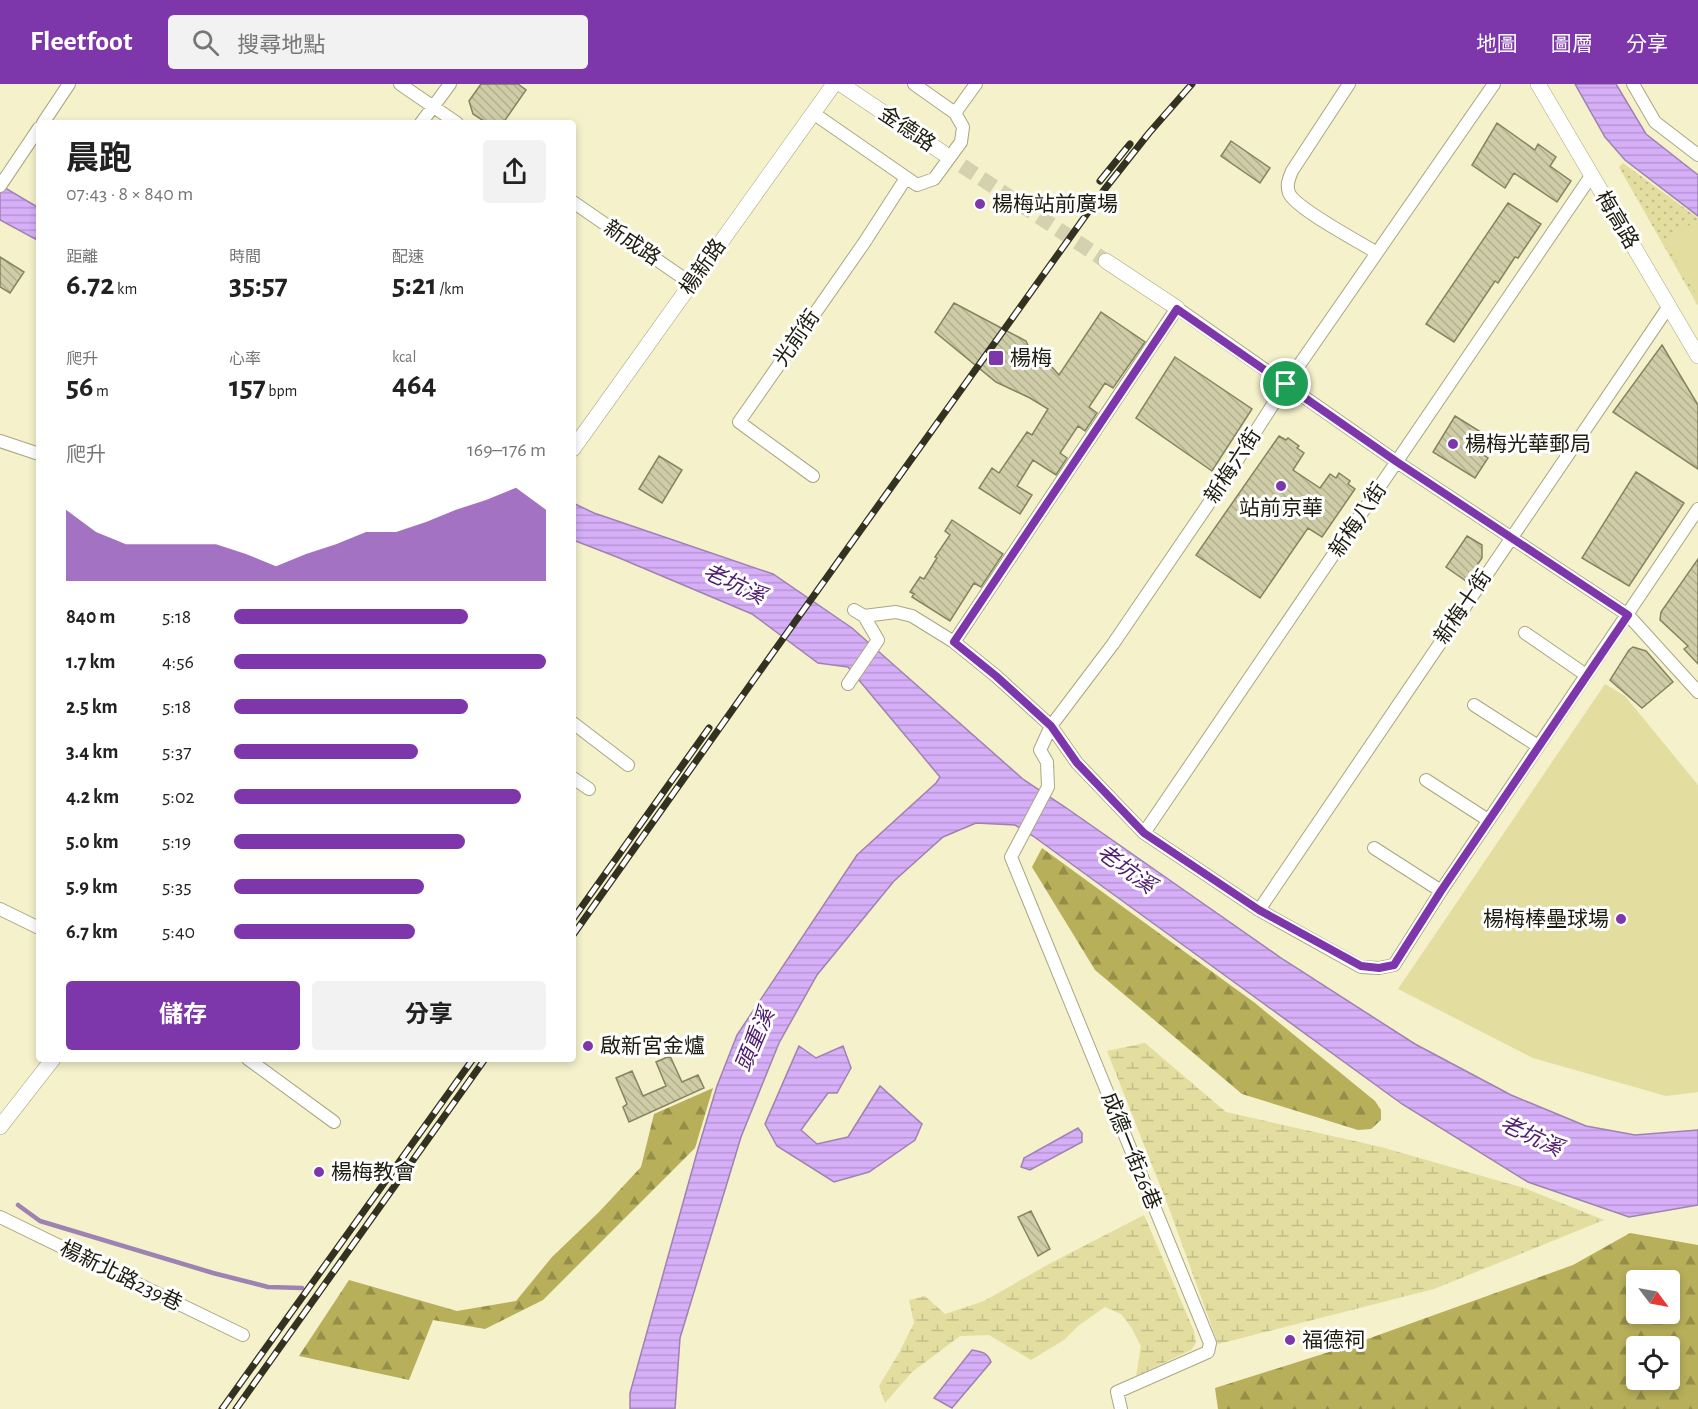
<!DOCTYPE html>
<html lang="zh-TW">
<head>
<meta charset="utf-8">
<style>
  body { margin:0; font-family:"Alegreya Sans","Noto Sans TC",sans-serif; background:#f2f2f2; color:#222; height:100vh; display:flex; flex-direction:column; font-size:22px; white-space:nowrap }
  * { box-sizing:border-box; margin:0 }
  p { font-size:20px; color:#767676 }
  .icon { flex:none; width:33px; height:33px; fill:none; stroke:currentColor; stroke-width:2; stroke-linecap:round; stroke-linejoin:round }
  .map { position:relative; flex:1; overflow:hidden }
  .drawer { position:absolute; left:36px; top:36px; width:540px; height:942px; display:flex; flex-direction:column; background:#fff; border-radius:6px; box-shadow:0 3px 9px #0003 }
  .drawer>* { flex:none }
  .needle { width:39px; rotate:122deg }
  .tools { position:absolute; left:1626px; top:1186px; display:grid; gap:12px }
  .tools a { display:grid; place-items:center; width:54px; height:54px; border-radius:6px; background:#fff; box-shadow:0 3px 9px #0003; font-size:30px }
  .pin { position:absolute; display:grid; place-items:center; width:51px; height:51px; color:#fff; margin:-26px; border:3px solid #fff; border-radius:50%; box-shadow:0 2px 6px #0007 }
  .round { display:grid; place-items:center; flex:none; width:63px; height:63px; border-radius:6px; background:#f2f2f2 }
  .summary { display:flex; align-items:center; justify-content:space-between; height:102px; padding:0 30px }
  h1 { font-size:33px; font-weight:700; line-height:45px }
  .metrics { display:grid; grid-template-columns:repeat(3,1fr); gap:9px; height:102px; padding:6px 30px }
  .metrics div { display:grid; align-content:center }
  .metrics b { font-size:30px; font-weight:700 }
  .metrics small { font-size:16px; font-weight:400 }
  .metrics p { font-size:16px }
  .chart { height:168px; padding:12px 30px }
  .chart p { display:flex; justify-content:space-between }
  .chart svg { width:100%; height:108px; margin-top:6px; fill:#7d37ab; opacity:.7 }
  .action { display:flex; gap:12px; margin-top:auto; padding:12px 30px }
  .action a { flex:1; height:69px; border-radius:6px; background:#7d37ab; color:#fff; font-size:24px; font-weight:700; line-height:69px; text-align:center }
  .action a+a { background:#f2f2f2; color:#222 }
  ul { padding:0 30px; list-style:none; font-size:20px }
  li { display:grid; grid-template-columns:96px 72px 1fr; align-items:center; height:45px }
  li i { height:15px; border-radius:8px; background:#7d37ab }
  header { display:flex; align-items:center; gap:36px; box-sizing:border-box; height:84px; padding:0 30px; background:#7d37ab; color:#fff }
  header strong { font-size:28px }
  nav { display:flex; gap:33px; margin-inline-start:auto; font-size:21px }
  .search { width:420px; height:54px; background:#f2f2f2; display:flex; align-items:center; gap:15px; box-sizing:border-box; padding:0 21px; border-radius:6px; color:#767676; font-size:22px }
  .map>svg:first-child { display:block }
</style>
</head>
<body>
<header>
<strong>Fleetfoot</strong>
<div class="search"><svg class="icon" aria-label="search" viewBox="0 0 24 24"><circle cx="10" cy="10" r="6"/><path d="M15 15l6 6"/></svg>搜尋地點</div>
<nav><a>地圖</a><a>圖層</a><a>分享</a></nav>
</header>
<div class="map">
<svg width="1698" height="1325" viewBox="0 0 1698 1325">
  <defs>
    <pattern id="forest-firs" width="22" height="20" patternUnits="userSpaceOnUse" patternTransform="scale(1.5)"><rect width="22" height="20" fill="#b7af5a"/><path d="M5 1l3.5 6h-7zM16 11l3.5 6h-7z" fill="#948e49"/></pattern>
    <pattern id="wetland-marsh" width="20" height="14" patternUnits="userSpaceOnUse" patternTransform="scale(1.5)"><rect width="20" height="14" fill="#e3de9f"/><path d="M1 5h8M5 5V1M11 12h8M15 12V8" fill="none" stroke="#c2be88"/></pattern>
    <pattern id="park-dots" width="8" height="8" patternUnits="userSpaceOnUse" patternTransform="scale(1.5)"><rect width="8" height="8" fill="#e3de9f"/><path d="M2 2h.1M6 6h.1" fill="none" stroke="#c2be88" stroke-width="1.8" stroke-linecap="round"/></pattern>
    <pattern id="water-rules" width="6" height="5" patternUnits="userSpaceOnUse" patternTransform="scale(1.5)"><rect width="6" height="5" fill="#d6aff8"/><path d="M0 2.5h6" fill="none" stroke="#b796d3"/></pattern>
    <pattern id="building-back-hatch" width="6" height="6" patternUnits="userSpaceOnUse" patternTransform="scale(1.5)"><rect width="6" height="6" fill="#cfcda7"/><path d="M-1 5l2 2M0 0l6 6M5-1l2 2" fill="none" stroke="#b1af8f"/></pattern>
  </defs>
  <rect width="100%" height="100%" fill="#f4f1cb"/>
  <!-- forest -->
  <path fill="url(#forest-firs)" fill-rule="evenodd" d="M1042,764L1255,919L1375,1017L1381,1026V1036L1371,1045L1358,1046L1242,1010L1095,886L1032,783Z
    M713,1004L695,1064L543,1216L485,1245L433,1236L409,1296L299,1272L349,1196L457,1227L516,1217L552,1173L599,1128L641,1083L654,1030Z
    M1630,1149L1698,1161V1325H1218L1215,1304L1348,1262L1573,1181ZM1636,1197H1670V1230H1636ZM1636,1263H1670V1296H1636Z"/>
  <!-- wetland -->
  <path fill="url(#wetland-marsh)" d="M1145,959L1226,1028L1381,1063L1524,1104L1604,1136L1434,1205L1218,1260L1169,1124L1107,967Z
    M1144,1131L1194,1247L1196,1259L1191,1266L1136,1292L1141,1262L1131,1243L1121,1230L1105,1223L1078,1242L1064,1256L1031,1276L989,1251L960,1252L912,1288L885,1319L879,1302L900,1267L914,1239L909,1216L925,1212L945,1230L984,1217L1049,1180Z"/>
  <!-- park -->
  <path fill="url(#park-dots)" d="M1623,79L1698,134V222L1619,83Z"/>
  <!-- garden -->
  <path fill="#e3de9f" d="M1691,140H1698V213L1665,158Z
    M1605,600L1625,612L1698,701V1008L1666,1012L1533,974L1398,905Z"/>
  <!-- water -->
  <path fill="url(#water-rules)" stroke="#9e83b2" stroke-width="1.5" d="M1575,0H1616L1646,50L1698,91V132L1625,76L1605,53Z
    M0,101L39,124V157L0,136Z
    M573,419L594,429L773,490L852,544L1024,696L1065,723L1284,876L1415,960L1511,1011L1586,1042L1635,1051L1698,1046V1121L1629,1133L1528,1098L1402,1020L1033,752L1015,741L976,739L943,753L894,797L817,891L779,959L741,1053L680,1254L675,1325H630V1309L698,1065L717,1002L737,951L857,771L936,699L940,693L848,583L818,579L752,530L617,473L573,456Z
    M799,962L816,974L843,962L851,984L837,1009H828L801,1046L817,1060L848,1053L880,1002L922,1040L915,1056L869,1088L834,1098L777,1062L765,1040Z
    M1078,1044L1082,1049V1058L1030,1086L1021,1083L1024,1074Z
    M972,1266C982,1268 987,1268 991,1278L952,1324L934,1314Z"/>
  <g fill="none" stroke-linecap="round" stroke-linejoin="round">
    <!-- stream -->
    <path stroke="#9e83b2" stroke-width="4.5" d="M18,1121L40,1137L213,1189L268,1203L302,1204"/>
  </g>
  <!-- building -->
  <path fill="url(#building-back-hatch)" stroke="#868361" stroke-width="1.5" d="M481,0H518L526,6L503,39H487L473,30L469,17Z
    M1497,39L1535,66L1538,60L1556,73L1550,82L1571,97L1557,118L1514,89L1505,104L1472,81Z
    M1231,57L1270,84L1260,99L1221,72Z
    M1508,119L1541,140L1518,174L1515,173L1498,199L1495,197L1454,258L1426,240Z
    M0,173L24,188L10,209L0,203Z
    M954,219L1026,257L1033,272L1043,273L1059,291L1101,228L1145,258L1113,304L1105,299L1089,323L1097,329L1085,347L1078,342L1060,369L1067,374L1056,391L1033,376L1017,402L1032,411L1020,430L979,404L992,384L999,389L1027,348L1032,351L1048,325L1030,314L996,298L935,248Z
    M1662,261L1698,321V385L1613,328Z
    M1175,273L1252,325L1212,387L1136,334Z
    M1455,332L1492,355L1482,370L1488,374L1475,394L1433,368Z
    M1279,352L1286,356L1288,354L1299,362L1297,364L1304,369L1293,386L1320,404L1330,390L1336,394L1339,389L1350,397L1348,400L1355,405L1322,453L1308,444L1260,514L1196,471Z
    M659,372L682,386L662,419L639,405Z
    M1636,388L1684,419L1629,502L1582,474Z
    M952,436L1003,470L981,503L974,499L950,537L912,513L914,510L910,508L920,493L924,495L937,474L935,473L950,451L945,447Z
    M1467,452L1482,461V474L1466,497L1446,483Z
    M1698,475V580L1684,565L1688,562L1660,536L1661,528Z
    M1633,563L1646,567L1673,598L1642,624L1610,596L1629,566Z
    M670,972L682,998L698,991L704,1004L629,1038L623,1023L627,1020L616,994L632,987L643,1012L666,1002L656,978Z
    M1031,1127L1050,1165L1038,1172L1018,1133Z"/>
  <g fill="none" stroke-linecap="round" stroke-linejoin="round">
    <!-- tertiary-tunnel -->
    <path stroke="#d4d1af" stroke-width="15" stroke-dasharray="15 8" stroke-linecap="butt" d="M943,69L1106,177"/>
    <defs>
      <path id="minor" d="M400,0L457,39
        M1349,0L1292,87C1289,95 1286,100 1289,109C1296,125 1360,158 1377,169
        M1633,0L1655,38L1698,71
        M813,29L917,101L934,95L961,58L963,43L955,29L914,0
        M955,29L976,0
        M43,39L69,0
        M421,39L450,0
        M0,102L39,44
        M573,118L692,200
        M0,357L39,370
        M813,392L739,338L864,159L906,94
        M854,526L864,532L896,528L912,532L954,558L996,592L1051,642L1077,679L1144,749L1259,826L1361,883L1379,884L1394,881L1441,807L1698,425
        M1525,549L1586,591
        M954,558L1177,224L1397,378L1628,531L1698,608
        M848,600L878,556L864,532
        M1474,621L1538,662
        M573,639L628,681
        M573,694L589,705
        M1426,696L1488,736
        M1144,749L1591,92
        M1374,764L1441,807
        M0,825L39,844
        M1259,826L1669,222
        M248,975L334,1038
        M0,1133L243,1251
        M1121,1325L1117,1308L1208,1268L1210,1259L1011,773L1048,703L1047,678L1040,666L1051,642L1113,560L1222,400L1286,300L1494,0"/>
      <path id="tertiary" d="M841,0L943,69
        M1538,0L1698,272
        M1106,177L1177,224
        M573,365L834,0
        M0,1043L53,975"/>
    </defs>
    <!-- minor casing -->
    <use href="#minor" stroke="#a9a783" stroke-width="14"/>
    <!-- tertiary casing -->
    <use href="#tertiary" stroke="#a9a783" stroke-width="16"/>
    <!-- minor -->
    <use href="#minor" stroke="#fff" stroke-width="12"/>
    <!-- tertiary -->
    <use href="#tertiary" stroke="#fff" stroke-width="15"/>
    <defs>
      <path id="rail" d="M1100,97L1130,60
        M573,835L709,644
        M573,851L772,570L1104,106L1149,49L1192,0
        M222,1325L473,975
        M236,1325L485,975"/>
    </defs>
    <!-- rail casing -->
    <use href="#rail" stroke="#333221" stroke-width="7"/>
    <!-- rail -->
    <use href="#rail" stroke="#fff" stroke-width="4.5" stroke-dasharray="14" stroke-linecap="butt"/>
  </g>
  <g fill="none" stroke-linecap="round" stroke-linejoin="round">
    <defs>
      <path id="route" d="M1177,225L1397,378L1628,531L1441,807L1394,881L1379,884L1361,882L1259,826L1144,749L1077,679L1051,642L996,592L954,558Z"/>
    </defs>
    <!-- route casing -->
    <use href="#route" stroke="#fff" stroke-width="12"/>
    <!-- route -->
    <use href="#route" stroke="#7d37ab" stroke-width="8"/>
  </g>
  <!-- markers -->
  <g fill="#7d37ab" stroke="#fff" stroke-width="2">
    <circle cx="980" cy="120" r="6"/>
    <rect x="988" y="266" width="16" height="16" rx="3"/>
    <circle cx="1453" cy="360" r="6"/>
    <circle cx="1281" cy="402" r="6"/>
    <circle cx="1621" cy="835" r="6"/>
    <circle cx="588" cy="962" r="6"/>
    <circle cx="319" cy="1088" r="6"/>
    <circle cx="1290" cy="1256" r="6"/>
  </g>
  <g text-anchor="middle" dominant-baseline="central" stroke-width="6" stroke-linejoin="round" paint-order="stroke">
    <!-- street labels -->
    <g font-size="21" fill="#1d1c0e" stroke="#fff">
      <text transform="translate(907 45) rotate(34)">金德路</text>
      <text transform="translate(1617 136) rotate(59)">梅高路</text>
      <text transform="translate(632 159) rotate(34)">新成路</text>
      <text transform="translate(703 183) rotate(-55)">楊新路</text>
      <text transform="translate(797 254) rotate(-55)">光前街</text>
      <text transform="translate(1233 382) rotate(-57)">新梅六街</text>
      <text transform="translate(1358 436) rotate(-56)">新梅八街</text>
      <text transform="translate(1463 523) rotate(-56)">新梅十街</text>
      <text transform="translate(1131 1067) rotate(68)">成德一街26巷</text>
      <text transform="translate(121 1192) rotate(26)">楊新北路239巷</text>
    </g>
    <!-- poi labels -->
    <g font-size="21" fill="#1d1c0e" stroke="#fff" text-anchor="start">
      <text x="992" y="120">楊梅站前廣場</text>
      <text x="1010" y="274">楊梅</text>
      <text x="1465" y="360">楊梅光華郵局</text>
      <text x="1281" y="424" text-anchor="middle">站前京華</text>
      <text x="1609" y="835" text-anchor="end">楊梅棒壘球場</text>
      <text x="600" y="962">啟新宮金爐</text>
      <text x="331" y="1088">楊梅教會</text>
      <text x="1302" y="1256">福德祠</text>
    </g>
    <!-- water labels -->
    <g font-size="22" font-style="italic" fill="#4d1a6d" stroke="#fff">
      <text transform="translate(734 500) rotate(25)">老坑溪</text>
      <text transform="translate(1126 785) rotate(36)">老坑溪</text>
      <text transform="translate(755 956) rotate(-67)">頭重溪</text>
      <text transform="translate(1531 1052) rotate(25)">老坑溪</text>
    </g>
  </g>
</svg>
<div class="tools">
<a><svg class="needle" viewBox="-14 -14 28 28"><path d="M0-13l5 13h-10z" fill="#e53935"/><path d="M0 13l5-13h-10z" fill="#767676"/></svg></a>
<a><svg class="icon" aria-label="locate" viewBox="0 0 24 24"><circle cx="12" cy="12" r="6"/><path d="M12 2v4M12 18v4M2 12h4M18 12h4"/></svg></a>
</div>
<div class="pin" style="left:1286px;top:300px;background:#1e9e55"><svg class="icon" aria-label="arrive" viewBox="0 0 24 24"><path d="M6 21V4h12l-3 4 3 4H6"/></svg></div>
<section class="drawer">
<div class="summary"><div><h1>晨跑</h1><p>07:43 · 8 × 840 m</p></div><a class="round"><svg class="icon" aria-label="share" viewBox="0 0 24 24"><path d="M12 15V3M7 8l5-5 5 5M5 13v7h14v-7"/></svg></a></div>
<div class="metrics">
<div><p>距離</p><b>6.72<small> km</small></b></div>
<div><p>時間</p><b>35:57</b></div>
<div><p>配速</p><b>5:21<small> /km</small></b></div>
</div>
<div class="metrics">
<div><p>爬升</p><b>56<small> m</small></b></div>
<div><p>心率</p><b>157<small> bpm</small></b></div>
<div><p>kcal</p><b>464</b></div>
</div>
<div class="chart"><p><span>爬升</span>169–176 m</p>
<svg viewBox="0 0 160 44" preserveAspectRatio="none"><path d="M0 44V15L10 24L20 29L30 29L40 29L50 29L60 33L70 38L80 33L90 29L100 24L110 24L120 20L130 15L140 11L150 6L160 15V44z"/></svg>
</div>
<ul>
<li><b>840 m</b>5:18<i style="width:75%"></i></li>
<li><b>1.7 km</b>4:56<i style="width:100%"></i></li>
<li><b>2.5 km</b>5:18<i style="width:75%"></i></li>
<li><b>3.4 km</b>5:37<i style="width:59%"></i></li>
<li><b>4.2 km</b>5:02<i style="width:92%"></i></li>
<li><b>5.0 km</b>5:19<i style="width:74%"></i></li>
<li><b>5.9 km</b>5:35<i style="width:61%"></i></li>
<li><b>6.7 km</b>5:40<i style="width:58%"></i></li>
</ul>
<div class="action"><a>儲存</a><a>分享</a></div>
</section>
</div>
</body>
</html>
